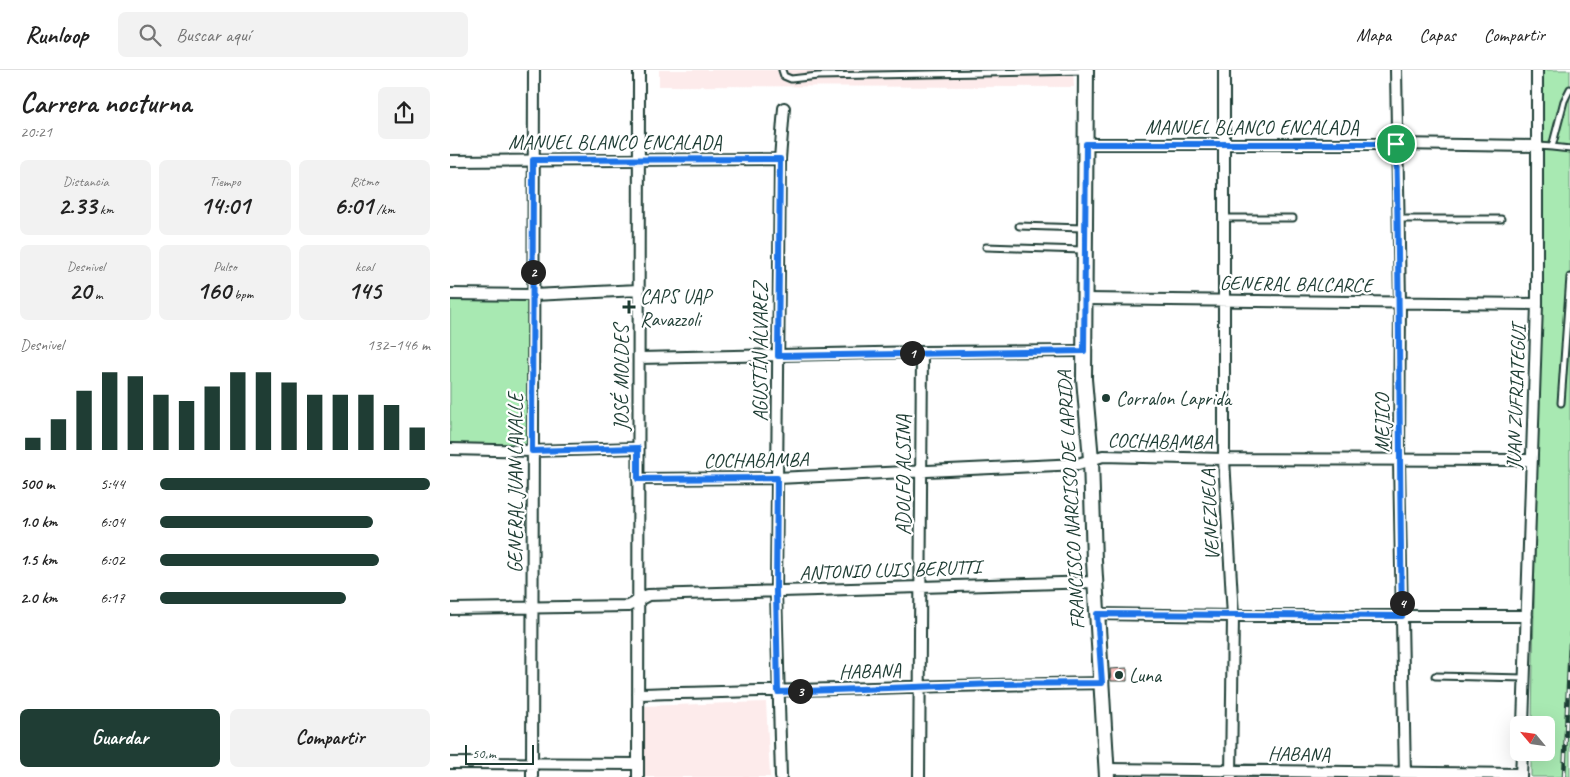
<!DOCTYPE html>
<html lang="es">
<head>
<meta charset="utf-8">
<style>
  body { margin:0; font-family:Caveat,sans-serif; background:#f2f2f2; color:#222; height:100vh; display:flex; flex-direction:column; font-size:19px; white-space:nowrap }
  * { box-sizing:border-box; margin:0 }
  p { font-size:16px; color:#767676 }
  .icon { flex:none; width:28px; height:28px; fill:none; stroke:currentColor; stroke-width:2; stroke-linecap:round; stroke-linejoin:round }
  .map { position:relative; flex:1; overflow:hidden }
  .sheet { display:flex; flex-direction:column; background:#fff; width:450px }
  .sheet>* { flex:none }
  .needle { width:32px; rotate:299deg }
  .fabs { position:absolute; left:1060px; top:646px; display:grid; gap:10px }
  .fabs a { display:grid; place-items:center; width:45px; height:45px; border-radius:8px; background:#fff; box-shadow:0 5px 20px #0002; font-size:25px }
  .scale { position:absolute; left:15px; bottom:12px; width:69px; box-sizing:border-box; padding-left:5px; border:2px solid #1f3d34; border-top:0; font-size:14px; line-height:18px; white-space:nowrap; color:#1f3d34; -webkit-text-stroke:4px #fff; paint-order:stroke }
  .pin { position:absolute; display:grid; place-items:center; width:42px; height:42px; color:#fff; margin:-21px; border:2px solid #fff; border-radius:50%; box-shadow:0 1px 5px #0007 }
  .km { position:absolute; width:25px; height:25px; margin:-12px; border-radius:50%; background:#222; color:#fff; font-size:14px; line-height:25px; text-align:center }
  .round { display:grid; place-items:center; flex:none; width:52px; height:52px; border-radius:8px; background:#f2f2f2 }
  .overview { display:flex; align-items:center; justify-content:space-between; height:85px; padding:0 20px }
  h1 { font-size:28px; font-weight:700; line-height:38px }
  .metrics { display:grid; grid-template-columns:repeat(3,1fr); gap:8px; height:85px; padding:5px 20px }
  .metrics div { display:grid; align-content:center; border-radius:8px; background:#f2f2f2; text-align:center }
  .metrics b { font-size:25px; font-weight:700 }
  .metrics small { font-size:14px; font-weight:400 }
  .metrics p { font-size:14px }
  .chart { height:140px; padding:10px 20px }
  .chart p { display:flex; justify-content:space-between }
  .chart svg { width:100%; height:90px; margin-top:5px; stroke:#1f3d34; stroke-width:6 }
  .cta { display:flex; gap:10px; margin-top:auto; padding:10px 20px }
  .cta a { flex:1; height:58px; border-radius:8px; background:#1f3d34; color:#fff; font-size:20px; font-weight:700; line-height:58px; text-align:center }
  .cta a+a { background:#f2f2f2; color:#222 }
  ul { padding:0 20px; list-style:none; font-size:16px }
  li { display:grid; grid-template-columns:80px 60px 1fr; align-items:center; height:38px }
  li i { height:12px; border-radius:6px; background:#1f3d34 }
  header { display:flex; align-items:center; gap:30px; box-sizing:border-box; height:70px; padding:0 25px; background:#fff; border-bottom:1px solid #e0e0e0 }
  header strong { font-size:24px }
  nav { display:flex; gap:28px; margin-inline-start:auto; font-size:18px }
  .search { width:350px; height:45px; background:#f2f2f2; display:flex; align-items:center; gap:12px; box-sizing:border-box; padding:0 18px; border-radius:8px; color:#767676; font-size:19px }
  main { display:flex; flex:1; min-height:0 }
  .map>svg:first-child { display:block }
</style>
</head>
<body>
<header>
<strong>Runloop</strong>
<div class="search"><svg class="icon" aria-label="search" viewBox="0 0 24 24"><circle cx="10" cy="10" r="6"/><path d="M15 15l6 6"/></svg>Buscar aquí</div>
<nav><a>Mapa</a><a>Capas</a><a>Compartir</a></nav>
</header>
<main>
<section class="sheet">
<div class="overview"><div><h1>Carrera nocturna</h1><p>20:21</p></div><a class="round"><svg class="icon" aria-label="share" viewBox="0 0 24 24"><path d="M12 15V3M7 8l5-5 5 5M5 13v7h14v-7"/></svg></a></div>
<div class="metrics">
<div><p>Distancia</p><b>2.33<small> km</small></b></div>
<div><p>Tiempo</p><b>14:01</b></div>
<div><p>Ritmo</p><b>6:01<small> /km</small></b></div>
</div>
<div class="metrics">
<div><p>Desnivel</p><b>20<small> m</small></b></div>
<div><p>Pulso</p><b>160<small> bpm</small></b></div>
<div><p>kcal</p><b>145</b></div>
</div>
<div class="chart"><p><span>Desnivel</span>132–146 m</p>
<svg viewBox="0 0 160 44" preserveAspectRatio="none"><path d="M5 44V38M15 44V29M25 44V15M35 44V6M45 44V8M55 44V17M65 44V20M75 44V13M85 44V6M95 44V6M105 44V11M115 44V17M125 44V17M135 44V17M145 44V22M155 44V33"/></svg>
</div>
<ul>
<li><b>500 m</b>5:44<i style="width:100%"></i></li>
<li><b>1.0 km</b>6:04<i style="width:79%"></i></li>
<li><b>1.5 km</b>6:02<i style="width:81%"></i></li>
<li><b>2.0 km</b>6:17<i style="width:69%"></i></li>
</ul>
<div class="cta"><a>Guardar</a><a>Compartir</a></div>
</section>
<div class="map">
<svg width="1120" height="707" viewBox="0 0 1120 707">
  <rect width="100%" height="100%" fill="#fff"/>
  <filter id="ink" filterUnits="userSpaceOnUse"><feTurbulence type="fractalNoise" baseFrequency=".02" numOctaves="2"/><feDisplacementMap in="SourceGraphic" scale="10" xChannelSelector="R" yChannelSelector="G"/><feConvolveMatrix kernelMatrix="1 2 1 2 8 2 1 2 1" color-interpolation-filters="sRGB"/></filter>
  <g filter="url(#ink)">
    <!-- built -->
    <path fill="#fdebeb" d="M209,0H623L624,17L209,16Z
      M316,632L320,707H191V636Z"/>
    <!-- green -->
    <path fill="#a8e9b2" stroke="#649373" d="M1093,0H1120V707H1081V683L1096,682V655H1082Z
      M0,227L81,228L78,377L0,375Z"/>
    <!-- building -->
    <path fill="#f9bdbb" stroke="#1f3d34" d="M677,598V611H661L660,599Z"/>
    <g fill="none" stroke-linecap="round" stroke-linejoin="round">
      <defs>
        <path id="service" d="M332,0L334,6L341,9L368,6L635,1
          M1088,76L1102,77L1114,31L1120,19
          M1102,77L1120,79
          M774,148H843
          M949,149H1051
          M569,156L633,158
          M536,177L633,180
          M1111,333L1120,207
          M985,606L1075,608"/>
        <path id="minor" d="M774,0V389L783,546L781,707
          M946,0L950,232L949,390L955,707
          M636,74H946L1088,76
          M0,91L330,89
          M0,224L83,225L189,220
          M635,229L1087,234
          M189,288L472,282L634,281
          M0,379L82,381L188,378
          M188,409L327,408L628,394L653,386L774,389L1082,390
          M0,539L178,536L198,525L645,512
          M647,544L783,546H1077
          M188,624C343,621 497,615 652,613
          M1073,655L1087,234V0
          M0,693L188,694
          M656,699L1071,704
          M82,707L84,0
          M188,707L189,0
          M331,707L326,521L330,89L334,38
          M469,707L472,282
          M1071,707L1072,682"/>
        <path id="secondary" d="M636,0L634,309L641,389L644,491L657,707"/>
      </defs>
      <!-- service casing -->
      <use href="#service" stroke="#1f3d34" stroke-width="9"/>
      <!-- minor casing -->
      <use href="#minor" stroke="#1f3d34" stroke-width="14"/>
      <!-- secondary casing -->
      <use href="#secondary" stroke="#1f3d34" stroke-width="18"/>
      <!-- service -->
      <use href="#service" stroke="#fff" stroke-width="5"/>
      <!-- minor -->
      <use href="#minor" stroke="#fff" stroke-width="10"/>
      <!-- secondary -->
      <use href="#secondary" stroke="#fff" stroke-width="14"/>
      <defs>
        <path id="rail" d="M1114,707L1120,574"/>
      </defs>
      <!-- rail casing -->
      <use href="#rail" stroke="#1f3d34" stroke-width="4.5"/>
      <!-- rail -->
      <use href="#rail" stroke="#fff" stroke-width="2.5" stroke-dasharray="8" stroke-linecap="butt"/>
    </g>
  </g>
  <g fill="none" stroke-linecap="round" stroke-linejoin="round" filter="url(#ink)">
    <defs>
      <path id="route" d="M636,74H946C950,231 949,389 952,546L647,544L652,613L546,614L328,622L326,521L327,408L188,409V378L82,381L83,90L330,89L328,286L634,281Z"/>
    </defs>
    <!-- route casing -->
    <use href="#route" stroke="#fff" stroke-width="10"/>
    <!-- route -->
    <use href="#route" stroke="#1a73e8" stroke-width="6"/>
  </g>
  <!-- markers -->
  <g fill="#1f3d34" stroke="#fff" stroke-width="2">
    <path d="M176.5 229.5h5v5h5v5h-5v5h-5v-5h-5v-5h5z"/>
    <circle cx="656" cy="328" r="5"/>
    <circle cx="669" cy="605" r="5"/>
  </g>
  <g text-anchor="middle" dominant-baseline="central" stroke-width="4.5" stroke-linejoin="round" paint-order="stroke">
    <!-- street labels -->
    <g font-size="20" fill="#1f3d34" stroke="#fff">
      <text x="802" y="57">MANUEL BLANCO ENCALADA</text>
      <text x="165" y="72">MANUEL BLANCO ENCALADA</text>
      <text transform="translate(846 214) rotate(1)">GENERAL BALCARCE</text>
      <text transform="translate(310 282) rotate(-90)">AGUSTÍN ÁLVAREZ</text>
      <text transform="translate(171 308) rotate(-90)">JOSÉ MOLDES</text>
      <text transform="translate(1066 327) rotate(-88)">JUAN ZUFRIATEGUI</text>
      <text transform="translate(932 353) rotate(-90)">MEJICO</text>
      <text transform="translate(710 371) rotate(1)">COCHABAMBA</text>
      <text transform="translate(306 390) rotate(-1)">COCHABAMBA</text>
      <text transform="translate(453 405) rotate(-90)">ADOLFO ALSINA</text>
      <text transform="translate(65 413) rotate(-90)">GENERAL JUAN LAVALLE</text>
      <text transform="translate(621 430) rotate(-93)">FRANCISCO NARCISO DE LAPRIDA</text>
      <text transform="translate(760 445) rotate(-93)">VENEZUELA</text>
      <text transform="translate(440 500) rotate(-2)">ANTONIO LUIS BERUTTI</text>
      <text transform="translate(420 601) rotate(-2)">HABANA</text>
      <text transform="translate(849 684) rotate(1)">HABANA</text>
    </g>
    <!-- poi labels -->
    <g font-size="20" fill="#1f3d34" stroke="#fff" text-anchor="start">
      <text x="190" y="226">CAPS UAP<tspan x="190" dy="23">Ravazzoli</tspan></text>
      <text x="666" y="328">Corralon Laprida</text>
      <text x="679" y="605">Luna</text>
    </g>
  </g>
</svg>
<div class="fabs">
<a><svg class="needle" viewBox="-14 -14 28 28"><path d="M0-13l5 13h-10z" fill="#e53935"/><path d="M0 13l5-13h-10z" fill="#767676"/></svg></a>
</div>
<div class="scale">50 m</div>
<div class="pin" style="left:946px;top:74px;background:#1e9e55"><svg class="icon" aria-label="arrive" viewBox="0 0 24 24"><path d="M6 21V4h12l-3 4 3 4H6"/></svg></div>
<b class="km" style="left:462px;top:283px">1</b>
<b class="km" style="left:83px;top:202px">2</b>
<b class="km" style="left:350px;top:621px">3</b>
<b class="km" style="left:952px;top:533px">4</b>
</div>
</main>
</body>
</html>
